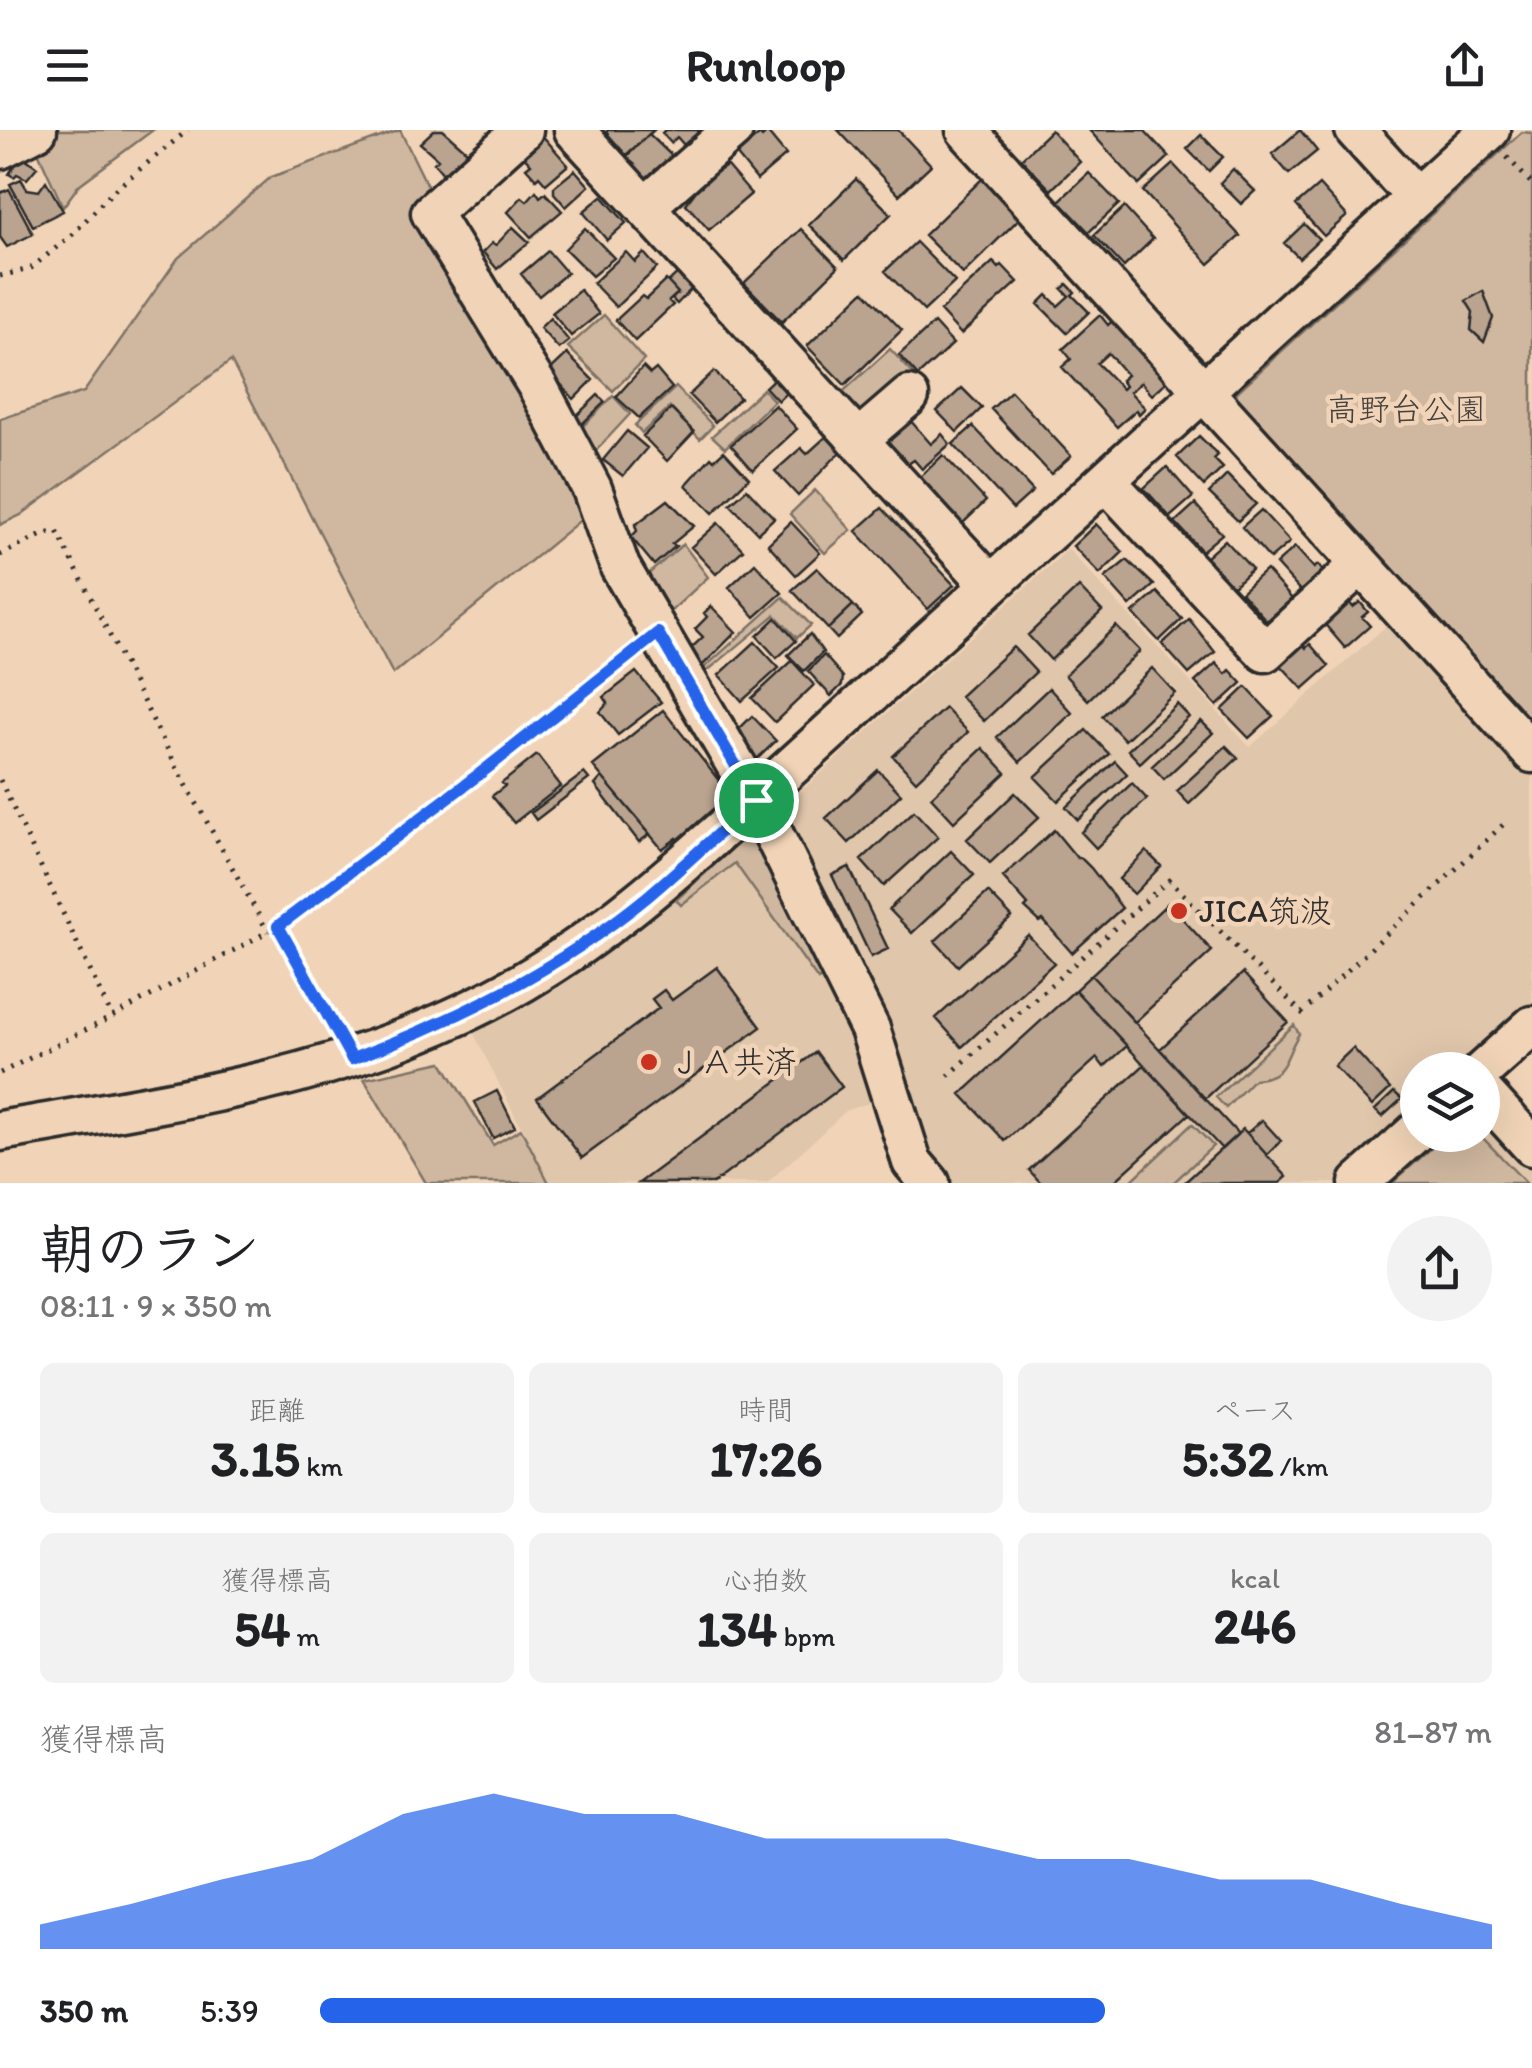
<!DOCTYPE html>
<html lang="ja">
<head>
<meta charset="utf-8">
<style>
  body { margin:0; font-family:Itim,"Klee One",sans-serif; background:#f2f2f2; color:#202124; height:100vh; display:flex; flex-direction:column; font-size:38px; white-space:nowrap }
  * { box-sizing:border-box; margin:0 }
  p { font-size:32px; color:#757577 }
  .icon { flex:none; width:55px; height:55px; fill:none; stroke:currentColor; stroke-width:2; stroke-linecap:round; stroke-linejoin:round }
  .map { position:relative; height:1053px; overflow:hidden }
  .drawer { display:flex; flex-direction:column; background:#fff; flex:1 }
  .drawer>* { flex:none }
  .fabs { position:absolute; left:1400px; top:922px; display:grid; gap:20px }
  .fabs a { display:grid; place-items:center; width:100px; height:100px; border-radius:50%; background:#fff; box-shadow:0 10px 40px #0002; font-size:50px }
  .pin { position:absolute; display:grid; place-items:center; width:85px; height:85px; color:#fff; margin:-42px; border:5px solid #fff; border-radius:50%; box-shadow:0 2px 10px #0007 }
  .round { display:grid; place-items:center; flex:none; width:105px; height:105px; border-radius:52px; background:#f2f2f2 }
  .summary { display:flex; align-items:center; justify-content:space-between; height:170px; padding:0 40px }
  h1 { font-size:55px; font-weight:700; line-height:75px }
  .figures { display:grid; grid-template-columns:repeat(3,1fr); gap:15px; height:170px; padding:10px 40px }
  .figures div { display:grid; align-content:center; border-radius:15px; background:#f2f2f2; text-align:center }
  .figures b { font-size:50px; font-weight:700 }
  .figures small { font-size:28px; font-weight:400 }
  .figures p { font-size:28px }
  .chart { height:280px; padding:20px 40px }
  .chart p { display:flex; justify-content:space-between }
  .chart svg { width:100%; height:180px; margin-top:10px; fill:#2563eb; opacity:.7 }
  ul { padding:0 40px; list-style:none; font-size:32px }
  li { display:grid; grid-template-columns:160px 120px 1fr; align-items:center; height:75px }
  li i { height:25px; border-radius:12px; background:#2563eb }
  header { display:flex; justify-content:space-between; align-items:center; height:130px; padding:0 40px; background:#fff; font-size:45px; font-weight:700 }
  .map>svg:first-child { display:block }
</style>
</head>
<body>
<header><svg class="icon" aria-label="menu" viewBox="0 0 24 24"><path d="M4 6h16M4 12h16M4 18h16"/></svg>Runloop<svg class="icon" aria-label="share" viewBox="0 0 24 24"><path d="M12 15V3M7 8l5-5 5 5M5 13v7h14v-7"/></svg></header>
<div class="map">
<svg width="1532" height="1053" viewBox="0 0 1532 1053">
  <rect width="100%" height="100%" fill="#f1d4b7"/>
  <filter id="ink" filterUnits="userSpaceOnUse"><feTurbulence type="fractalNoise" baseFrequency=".01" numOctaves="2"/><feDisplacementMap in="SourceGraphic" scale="20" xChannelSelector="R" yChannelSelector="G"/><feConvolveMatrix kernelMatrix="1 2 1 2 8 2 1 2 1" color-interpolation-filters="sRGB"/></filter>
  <g filter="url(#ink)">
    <!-- built -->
    <path fill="#e0c6ab" d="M1068,419L1250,617L1394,489L1532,639V879L1465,940H1418L1417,984L1342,1053H946L923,1029L778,682Z
      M747,705L857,897L878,970L847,980L767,1053H549L474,904L540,866L640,799Z
      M1483,977L1532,1032V1053H1376L1429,1005H1482Z"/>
    <!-- green -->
    <path fill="#d0b8a0" stroke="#7e7266" stroke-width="2.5" d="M52,0H153L79,55L63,77L33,11Z
      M400,0L588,384L393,544L231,231L21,385L0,395V289L84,262L178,128L271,47Z
      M1522,2L1532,3V602L1234,276L1237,262Z
      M604,185L644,230L613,261L568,217Z
      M890,219L916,247L867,292L836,268Z
      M676,257L713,296L700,309L670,277L642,303L635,295Z
      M763,259L774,271L725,318L712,306Z
      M613,266L630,284L592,325L581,298Z
      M815,360L851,400L825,423L790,384Z
      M683,414L708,447L668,484L646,446Z
      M783,467L811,495L797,508L775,485L706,542L704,538Z
      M747,705L765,706L831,842L818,850L735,733L681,775L676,770Z
      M1294,895L1299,904C1283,928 1289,947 1254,949L1226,978L1216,967Z
      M442,932L493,1015L521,999L549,1053H426L364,949Z
      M1192,994L1213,1016L1173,1053H1129Z
      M1446,1005H1480L1526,1053H1392Z"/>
    <!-- building -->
    <path fill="#baa490" stroke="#2b2b2b" stroke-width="2.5" fill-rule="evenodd" d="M434,0H443L468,22L444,45L434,33L438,29L420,13Z
      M608,0H654L626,25L606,2Z
      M665,0H714L690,22L677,7L671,13L662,3Z
      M838,0H898L931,35L899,65Z
      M1051,0L1080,32L1051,60L1021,29Z
      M1089,0H1144L1169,27L1139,55Z
      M1300,0L1317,21L1289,44L1272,24Z
      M767,2L786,25L757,50L736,24L760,4L762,7Z
      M541,4L568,35L546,54L539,46L536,49L526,38L531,34L520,22Z
      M649,4L673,27L643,56L621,32Z
      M1201,5L1223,27L1209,41L1187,19Z
      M21,25L37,37L27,49L17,44L14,47L9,44Z
      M1173,34L1240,106L1209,134L1143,61Z
      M727,36L751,64L709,100L686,74L705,49Z
      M1233,39L1255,61L1241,74L1220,53Z
      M575,40L589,56L566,77L554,63V57Z
      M1089,43L1119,74L1089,102L1059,71Z
      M21,49L27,59L39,61L46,51L63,81L33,96L10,54Z
      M856,49L891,84L844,130L809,95Z
      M982,49L1020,88L963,144L924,105Z
      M1319,55L1347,86L1324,106L1296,75Z
      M9,59L33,104L7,117L0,107V63Z
      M536,61L540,67L545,63L562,81L531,107L508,82L522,67L527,71Z
      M602,66L626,93L607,110L583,82Z
      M1124,77L1153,109L1124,137L1094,105Z
      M1304,94L1319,109L1299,128L1284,113Z
      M513,97L529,112L497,139L483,122L492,113L496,115Z
      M585,98L614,128L592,146L565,119Z
      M801,99L838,137L782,192L744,153Z
      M916,112L955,152L924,181L885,141Z
      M548,121L567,143L539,166L521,144Z
      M626,122L635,132L644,123L657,138L616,177L593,153Z
      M993,132L999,138L1002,135L1018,152L961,204L940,181Z
      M684,137L697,153L677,174L672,169L678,163L668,152Z
      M666,150L678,163L669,171L673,175L635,211L616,190L642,166L646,169Z
      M1067,154L1075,162L1072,165L1089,182L1067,203L1038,174L1047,165L1058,176L1069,166L1062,159Z
      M580,160L599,184L571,206L552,183Z
      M864,161L902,200L845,255L807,216Z
      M1483,161L1493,188L1484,212L1471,200L1473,182L1466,171Z
      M1100,185L1108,195L1117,187L1172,247L1152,265L1141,252L1130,262L1145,278L1139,284L1136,280L1117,297L1062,237L1071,229L1063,219ZM1108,223L1127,245L1121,250L1125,256L1122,259L1097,233Z
      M550,188L569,211L559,219L540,198Z
      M934,193L953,214L918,246L899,225Z
      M567,224L593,250L574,269L549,241Z
      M643,237L650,244L656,239L672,258L639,288L616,267Z
      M714,241L740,268L715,292L689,265Z
      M779,244L792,257L778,271L765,257Z
      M962,258L982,278L957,302L937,281Z
      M1011,261L1071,326L1051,344L991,279Z
      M598,265L605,272L579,297L574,288Z
      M775,275L797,299L753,340L731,315Z
      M671,279L694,302L667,331L643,306Z
      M903,282L931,314L942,304L950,314L922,339L914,330L908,334L901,326L898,329L877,306Z
      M973,296L1033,361L1013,379L953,314Z
      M627,301L647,318L623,346L603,330Z
      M829,304L843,319L798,366L775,341L801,318L807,324Z
      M1199,306L1218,325L1214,329L1223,338L1204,356L1177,327Z
      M724,321L749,348L713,383L686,355L711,327L714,330Z
      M943,325L986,371L959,397L916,351Z
      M1167,337L1193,367L1170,387L1144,358Z
      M1227,345L1256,374L1238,391L1209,363Z
      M747,359L774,388L758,403L730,374Z
      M668,370L694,396L672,414L676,416L654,435L631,407L637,401L635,395Z
      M1195,374L1222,404L1202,421L1175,392Z
      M882,378L954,455L928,479L856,401Z
      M1261,380L1290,412L1270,429L1242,397Z
      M791,392L820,423L796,445L768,414Z
      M718,393L743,420L716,444L691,417Z
      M1096,394L1123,422L1100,444L1073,416Z
      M1225,410L1252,439L1232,457L1205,428Z
      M1295,417L1314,438L1318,435L1327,446L1305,466L1276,434Z
      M1127,430L1154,455L1130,476L1105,448Z
      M755,433L782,463L755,487L729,457Z
      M817,438L853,475L828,499L792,460Z
      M1266,440L1292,469L1267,491L1241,462Z
      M1079,457L1102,481L1051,530L1028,505Z
      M1157,462L1182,489L1159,511L1133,483Z
      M1347,470L1353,477L1360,472L1368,482L1362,487L1370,496L1345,518L1322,491Z
      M853,475L862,485L837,509L828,499Z
      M711,476L736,502L702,536L687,522L703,507L695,499L707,487L704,483Z
      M776,488L796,511L777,528L757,506Z
      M1189,489L1215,522L1189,544L1162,514Z
      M1116,496L1140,521L1088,570L1065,545Z
      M810,504L823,522L804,541L788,525Z
      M1300,511L1306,518L1310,514L1329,536L1303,559L1277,531Z
      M755,512L779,538L742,571L719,545Z
      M1013,517L1036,542L984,591L960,566Z
      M824,525L843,547L842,555L831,566L808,541Z
      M792,531L814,555L775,592L752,568Z
      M1216,533L1226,544L1230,540L1242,553L1217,576L1195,552Z
      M1152,538L1175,563L1125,610L1102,586Z
      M636,542L661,572L618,605L600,582L608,573L604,567Z
      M1246,557L1273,586L1249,608L1222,580Z
      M1049,558L1072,583L1020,632L997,607Z
      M1177,574L1189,587L1140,633L1128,620Z
      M945,578L968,602L916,651L893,626Z
      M663,580L732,667L680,711L677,708L662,719L593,636Z
      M752,586L776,611L757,629L734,604Z
      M1201,591L1213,603L1164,649L1152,636Z
      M1086,600L1109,624L1058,671L1035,647Z
      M1226,616L1238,628L1189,674L1177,661Z
      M983,618L1006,643L954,692L931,667Z
      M537,625L561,656L514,693L492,666L505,656L502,653Z
      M1115,631L1127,644L1078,690L1066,677Z
      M878,640L901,664L849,713L826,688Z
      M584,643L589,649L536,690L531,683Z
      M602,647L650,704L639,712L595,655Z
      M1132,653L1147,669L1096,718L1081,702Z
      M1015,663L1039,687L990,733L967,709Z
      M914,681L938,707L884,756L861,730Z
      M1054,700L1077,728H1081L1091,738L1122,778L1072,823L1043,790L1040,792L1025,778L1028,775L1003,747Z
      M951,721L974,745L912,803L889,779Z
      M1146,721L1161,736L1134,764L1119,749Z
      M849,737L888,819L871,827L832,745Z
      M988,762L1012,787L958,836L935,811Z
      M1168,773L1212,821L1135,892L1091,845Z
      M1028,805L1054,833L962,917L936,888Z
      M717,837L761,897L582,1028L537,968L659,878L652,869L664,860L672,870Z
      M1243,843L1288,892L1205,969L1160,919Z
      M1091,845L1238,1004L1222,1019L1075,860Z
      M1075,860L1127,916L1104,937L1097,928L1005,1011L961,964Z
      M1353,918L1390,959L1372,976L1334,936Z
      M816,922L842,957L714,1053H639Z
      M1144,935L1189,984L1113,1053H1041L1029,1040Z
      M497,961L515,997L493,1008L475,972Z
      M1394,962L1402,969L1382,987L1375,980Z
      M1262,990L1281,1011L1267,1025L1247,1003Z
      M1243,999L1287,1047L1280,1053H1184Z"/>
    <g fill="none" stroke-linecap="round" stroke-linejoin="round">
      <defs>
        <path id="minor" d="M523,0L431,83L538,257L592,359L620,437L756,669L870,899L912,1032L930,1053
          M574,0L990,454
          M966,0L1532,623
          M1355,0L1415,66
          M0,19L37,0
          M645,77L733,0
          M858,310L909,266
          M1106,351L1265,522L1360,435
          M1482,941L1532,896
          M1482,961L1532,1016
          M0,1001C182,969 360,947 523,852C609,802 681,736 756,669L1490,0
          M1359,1053L1418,1000"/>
      </defs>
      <!-- minor casing -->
      <use href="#minor" stroke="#2b2b2b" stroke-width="45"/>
      <!-- path -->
      <path stroke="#2b2b2b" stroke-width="5" stroke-dasharray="2.5 8" stroke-linecap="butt" d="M1507,27L1532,54
        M0,146L30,139L73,104L113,61L188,0
        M0,425L44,404L57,401L177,638L268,802
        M0,650L112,887
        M278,796L336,900
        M0,943L112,887L278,796L486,639L636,521
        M948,946L1169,750L1302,883L1506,692"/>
      <!-- minor -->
      <use href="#minor" stroke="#f1d4b7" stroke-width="38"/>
    </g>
  </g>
  <g fill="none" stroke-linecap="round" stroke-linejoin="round" filter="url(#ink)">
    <defs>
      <path id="route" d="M658,503L756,670C719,702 684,736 647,767C559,839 458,889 352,929L278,796L486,639Z"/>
    </defs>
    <!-- route casing -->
    <use href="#route" stroke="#fff" stroke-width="20"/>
    <!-- route -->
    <use href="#route" stroke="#2563eb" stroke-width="12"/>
  </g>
  <!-- markers -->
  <g fill="#c8321e" stroke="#f1d4b7" stroke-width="4">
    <circle cx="1179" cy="781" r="10"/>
    <circle cx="649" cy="932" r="10"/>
  </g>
  <g text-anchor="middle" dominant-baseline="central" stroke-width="9" stroke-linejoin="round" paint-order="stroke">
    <!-- park labels -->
    <g font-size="32" fill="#44403d" stroke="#f1d4b7">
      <text x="1406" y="279">高野台公園</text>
    </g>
    <!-- poi labels -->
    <g font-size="32" fill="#2b2b2b" stroke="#f1d4b7" text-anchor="start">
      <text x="1199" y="781">JICA筑波</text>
      <text x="669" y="932">ＪＡ共済</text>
    </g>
  </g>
</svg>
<div class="fabs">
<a><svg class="icon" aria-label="layers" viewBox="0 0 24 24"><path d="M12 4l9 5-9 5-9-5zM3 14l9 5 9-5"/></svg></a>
</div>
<div class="pin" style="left:756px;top:670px;background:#1e9e55"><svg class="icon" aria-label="arrive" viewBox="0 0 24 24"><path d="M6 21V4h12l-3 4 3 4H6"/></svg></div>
</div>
<section class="drawer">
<div class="summary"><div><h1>朝のラン</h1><p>08:11 · 9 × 350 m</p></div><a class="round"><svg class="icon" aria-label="share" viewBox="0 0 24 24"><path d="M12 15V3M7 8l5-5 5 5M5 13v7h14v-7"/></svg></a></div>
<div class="figures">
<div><p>距離</p><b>3.15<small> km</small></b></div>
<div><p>時間</p><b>17:26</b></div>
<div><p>ペース</p><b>5:32<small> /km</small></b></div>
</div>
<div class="figures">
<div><p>獲得標高</p><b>54<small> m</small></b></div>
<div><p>心拍数</p><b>134<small> bpm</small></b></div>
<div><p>kcal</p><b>246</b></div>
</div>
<div class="chart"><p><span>獲得標高</span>81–87 m</p>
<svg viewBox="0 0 160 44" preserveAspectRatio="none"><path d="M0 44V38L10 33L20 27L30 22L40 11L50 6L60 11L70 11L80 17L90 17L100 17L110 22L120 22L130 27L140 27L150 33L160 38V44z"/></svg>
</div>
<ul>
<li><b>350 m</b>5:39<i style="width:67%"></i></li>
</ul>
</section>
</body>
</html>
